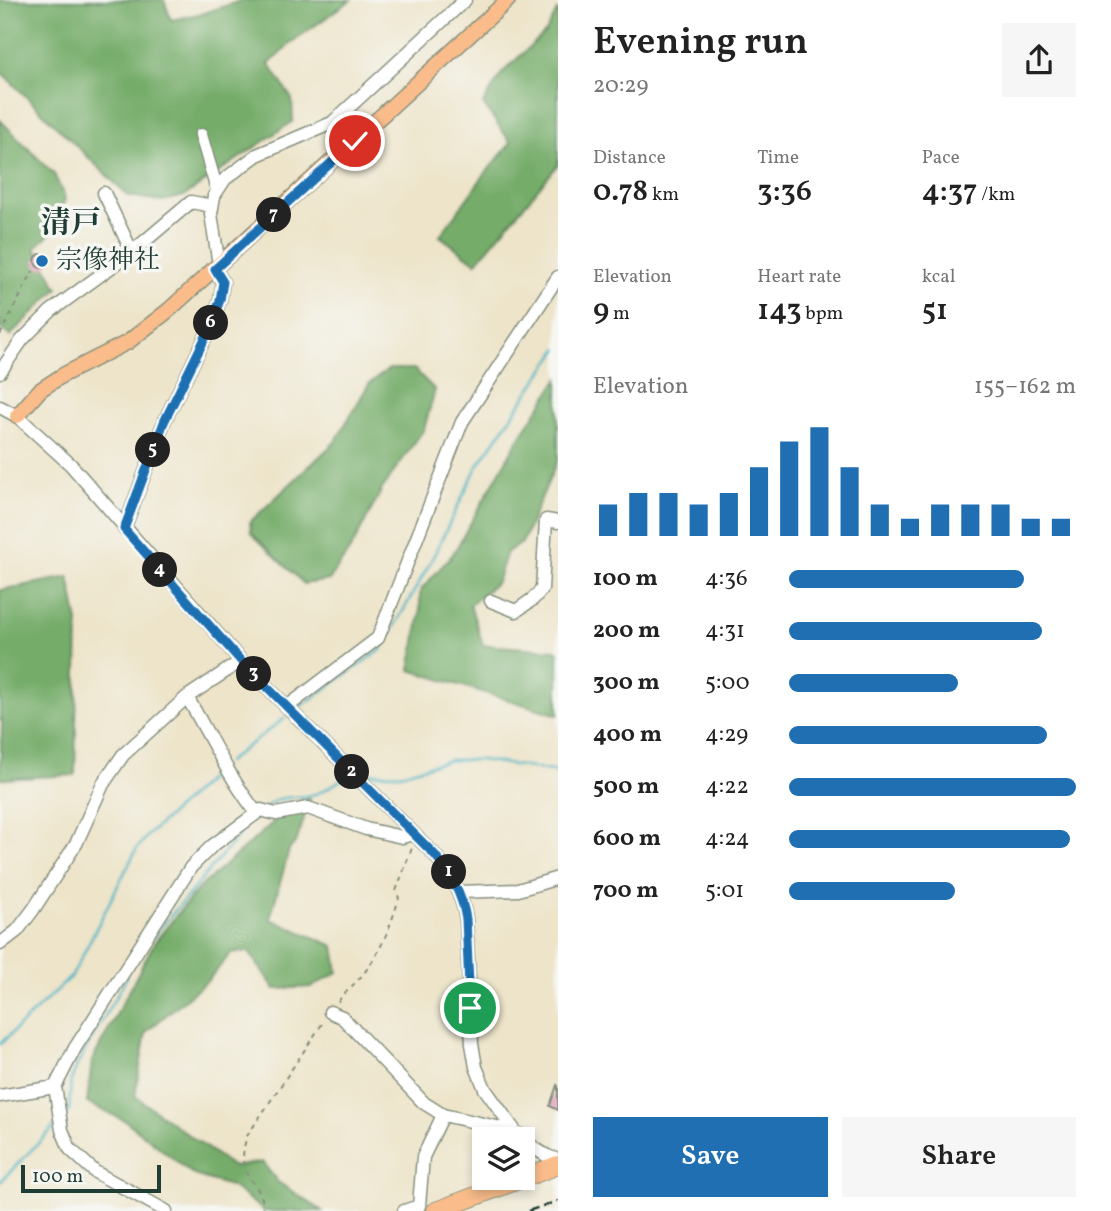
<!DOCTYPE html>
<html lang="en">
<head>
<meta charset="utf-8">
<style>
  body { margin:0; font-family:Vollkorn,"Noto Serif JP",serif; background:#f6f6f6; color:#222; height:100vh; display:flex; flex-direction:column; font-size:26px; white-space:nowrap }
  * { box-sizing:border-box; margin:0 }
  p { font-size:23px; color:#767676 }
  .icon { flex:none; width:38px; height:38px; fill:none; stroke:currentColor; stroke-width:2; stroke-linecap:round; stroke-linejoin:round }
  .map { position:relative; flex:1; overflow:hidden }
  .side { display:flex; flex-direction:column; background:#fff; width:553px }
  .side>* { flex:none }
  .fabs { position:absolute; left:472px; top:1127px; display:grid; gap:14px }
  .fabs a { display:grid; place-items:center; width:63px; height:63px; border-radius:0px; background:#fff; box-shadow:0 4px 10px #0003; font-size:35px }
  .scale { position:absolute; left:21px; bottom:18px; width:140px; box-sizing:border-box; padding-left:7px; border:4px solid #1f3d34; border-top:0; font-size:19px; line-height:24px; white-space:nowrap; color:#1f3d34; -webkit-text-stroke:5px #f6f6f2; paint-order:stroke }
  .pin { position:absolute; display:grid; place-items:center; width:60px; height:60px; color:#fff; margin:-30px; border:4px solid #fff; border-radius:50%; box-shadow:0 2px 7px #0007 }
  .km { position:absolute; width:35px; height:35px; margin:-18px; border-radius:50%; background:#222; color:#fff; font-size:19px; line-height:35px; text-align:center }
  .round { display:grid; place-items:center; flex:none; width:74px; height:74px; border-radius:0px; background:#f6f6f6 }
  .summary { display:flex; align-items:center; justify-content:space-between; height:119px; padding:0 35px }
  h1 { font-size:38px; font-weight:600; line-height:52px }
  .stats { display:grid; grid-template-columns:repeat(3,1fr); gap:10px; height:119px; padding:7px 35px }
  .stats div { display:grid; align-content:center }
  .stats b { font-size:30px; font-weight:600 }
  .stats small { font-size:19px; font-weight:400 }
  .stats p { font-size:19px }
  .chart { height:196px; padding:14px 35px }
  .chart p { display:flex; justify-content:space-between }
  .chart svg { width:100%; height:126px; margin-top:7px; stroke:#1f6fb2; stroke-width:6 }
  .cta { display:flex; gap:14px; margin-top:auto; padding:14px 35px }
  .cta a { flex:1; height:80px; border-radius:0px; background:#1f6fb2; color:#fff; font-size:28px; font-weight:600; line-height:80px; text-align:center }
  .cta a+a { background:#f6f6f6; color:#222 }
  ul { padding:0 35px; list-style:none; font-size:23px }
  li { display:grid; grid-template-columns:112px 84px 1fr; align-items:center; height:52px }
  li i { height:18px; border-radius:9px; background:#1f6fb2 }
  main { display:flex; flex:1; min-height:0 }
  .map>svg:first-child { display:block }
</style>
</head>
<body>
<main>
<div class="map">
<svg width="558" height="1211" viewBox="0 0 558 1211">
  <rect width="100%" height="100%" fill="#f6f6f2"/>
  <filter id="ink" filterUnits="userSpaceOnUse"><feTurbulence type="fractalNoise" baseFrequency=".0143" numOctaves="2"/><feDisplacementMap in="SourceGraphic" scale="14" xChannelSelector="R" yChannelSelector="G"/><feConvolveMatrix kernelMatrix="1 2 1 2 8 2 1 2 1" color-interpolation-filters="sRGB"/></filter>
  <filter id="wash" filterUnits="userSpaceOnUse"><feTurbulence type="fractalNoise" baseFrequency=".00686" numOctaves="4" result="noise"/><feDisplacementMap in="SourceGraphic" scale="28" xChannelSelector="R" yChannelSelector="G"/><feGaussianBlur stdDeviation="1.57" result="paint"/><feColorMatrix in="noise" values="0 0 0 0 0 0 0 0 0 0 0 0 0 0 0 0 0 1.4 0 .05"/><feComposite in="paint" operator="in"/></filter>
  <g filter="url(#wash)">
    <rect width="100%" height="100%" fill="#ede4c9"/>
    <!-- forest -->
    <path fill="#74ac69" stroke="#4a744e" stroke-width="2" d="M0,0H164L171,20L204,13L243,0H351L292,42L269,64L292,99L293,121L184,196L162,201L128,196L0,71Z
      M558,9V165L476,263L440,236L484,175L511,143L483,104L502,73L546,32Z
      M0,120L54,174L65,198L56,228L35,248L58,288L10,336L0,328Z
      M389,369H414L435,390L424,429L382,489L353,545L329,580L304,584L251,533L250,522L335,442L369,384Z
      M558,379V459L522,543L507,552L497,582L470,605L483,645L555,650L558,652V715L410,670L420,614V591L453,554L515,445Z
      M69,577L78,622L75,775L0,779L2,721L0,720V590Z
      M310,799L297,840L289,850L270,919L334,946L338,972L312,987L275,989L248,951L231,953L209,979L146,1032L135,1096L233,1167L262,1162L278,1182L322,1211H264L233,1187L194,1175L126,1121L87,1103L92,1061L154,943L197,890L295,803Z"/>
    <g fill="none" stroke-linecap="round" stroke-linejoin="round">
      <!-- stream -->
      <path stroke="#48b3c5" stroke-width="2.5" d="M298,708L381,650L429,565L477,467L558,349
        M227,762L285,718
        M360,773L400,774L450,760H481L558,772
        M266,807C281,793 298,800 315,794C326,791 336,782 346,777
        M151,939L244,829
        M0,1044L72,976L136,850L147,836L222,767
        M65,1115L69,1111L71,1080L79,1061L127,977
        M0,1182L56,1125"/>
    </g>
    <g id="blocks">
      <!-- building -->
      <path fill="#e497b8" d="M35 261a7 7 0 1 1 14 0a7 7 0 1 1-14 0Z
        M557,1085L558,1086V1110L550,1106Z"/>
    </g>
  </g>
  <g filter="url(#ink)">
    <use href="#blocks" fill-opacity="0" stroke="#86907e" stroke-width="2"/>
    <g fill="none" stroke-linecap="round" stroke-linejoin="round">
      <defs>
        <path id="minor" d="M201,135L217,190
          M104,193L132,252
          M219,265L211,214L214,196L225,179L257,155L332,123L465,0
          M0,372L22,340L51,311L132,252L191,202L212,206
          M0,407L17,416L71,465L241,661L435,855C451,875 462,894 466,919L472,1044L476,1067L485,1089L515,1131L534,1148L547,1156L558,1160
          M124,529L164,422L209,330L220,300L223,282L215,269
          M491,601L516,611L533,599L542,589L546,520L558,522
          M187,697C210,736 228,776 256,812
          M287,707L378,638L462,422L558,277
          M459,892L518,890L558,878
          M0,944L17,931L33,910L76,844L103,784L123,755L187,697L241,661
          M330,1012L342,1017L424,1103L443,1115L515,1131
          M0,1096L55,1087
          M166,1211L95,1172L70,1149L62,1130L55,1087L75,1048L191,867L212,846L261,810L276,814L308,808L366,829L402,837L413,834
          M404,1211L419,1206L423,1157L443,1115"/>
        <path id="major" d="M17,416L40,390L63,375L128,342L169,310L508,0"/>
        <path id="highway" d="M436,1211L558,1165"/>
      </defs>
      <!-- minor casing -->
      <use href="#minor" stroke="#86907e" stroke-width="15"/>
      <!-- major casing -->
      <use href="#major" stroke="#86907e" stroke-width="17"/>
      <!-- highway casing -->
      <use href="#highway" stroke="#86907e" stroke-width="20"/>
      <!-- path -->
      <path stroke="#86907e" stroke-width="2" stroke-dasharray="5 5" stroke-linecap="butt" d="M0,335L33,271
        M338,1002C346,990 359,981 367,969C382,949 392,922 399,898L396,891L412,848
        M263,1211C266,1180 232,1183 247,1136L324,1021"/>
      <!-- minor -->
      <use href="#minor" stroke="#fff" stroke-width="12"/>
      <!-- major -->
      <use href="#major" stroke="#f9bc8a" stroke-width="14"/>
      <!-- highway -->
      <use href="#highway" stroke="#f9bc8a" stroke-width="18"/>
      <!-- rail -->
      <path stroke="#1f3d34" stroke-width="2.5" stroke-dasharray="10 5" stroke-linecap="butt" d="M528,1211L558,1201"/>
    </g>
  </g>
  <g fill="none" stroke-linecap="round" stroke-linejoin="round" filter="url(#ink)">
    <defs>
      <path id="route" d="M355,141L215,269L223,282L220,300L209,330L164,422L124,529L241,661L435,855C451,875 462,894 466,919L470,1008"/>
    </defs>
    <!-- route casing -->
    <use href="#route" stroke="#fff" stroke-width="14"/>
    <!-- route -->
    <use href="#route" stroke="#1f6fb2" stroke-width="9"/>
  </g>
  <!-- markers -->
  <circle fill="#1f6fb2" stroke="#f6f6f2" stroke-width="2.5" cx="42" cy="261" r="7"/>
  <g text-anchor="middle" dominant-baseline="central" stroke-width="7" stroke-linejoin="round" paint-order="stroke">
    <!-- poi labels -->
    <g font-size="26" fill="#1f3d34" stroke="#f6f6f2" text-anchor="start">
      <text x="56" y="261">宗像神社</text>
    </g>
    <!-- quarter labels -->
    <g font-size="30" font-weight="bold" fill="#1f3d34" stroke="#f6f6f2">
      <text x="71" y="224">清戸</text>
    </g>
  </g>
</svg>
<div class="fabs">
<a><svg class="icon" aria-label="layers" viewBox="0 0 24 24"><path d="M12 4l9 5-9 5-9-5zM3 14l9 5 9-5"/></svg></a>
</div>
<div class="scale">100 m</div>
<div class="pin" style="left:470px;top:1008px;background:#1e9e55"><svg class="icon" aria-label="arrive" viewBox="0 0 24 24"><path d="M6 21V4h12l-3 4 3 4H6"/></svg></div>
<div class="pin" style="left:355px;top:141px;background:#d93025"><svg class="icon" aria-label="check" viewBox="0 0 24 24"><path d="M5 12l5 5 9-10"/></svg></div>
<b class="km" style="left:449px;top:872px">1</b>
<b class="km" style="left:352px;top:772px">2</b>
<b class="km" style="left:254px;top:674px">3</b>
<b class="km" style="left:160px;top:570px">4</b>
<b class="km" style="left:153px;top:450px">5</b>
<b class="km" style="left:211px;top:323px">6</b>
<b class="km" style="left:274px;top:215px">7</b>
</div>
<section class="side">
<div class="summary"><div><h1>Evening run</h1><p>20:29</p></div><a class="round"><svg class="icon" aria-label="share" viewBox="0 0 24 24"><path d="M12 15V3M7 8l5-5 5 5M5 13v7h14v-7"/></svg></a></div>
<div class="stats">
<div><p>Distance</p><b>0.78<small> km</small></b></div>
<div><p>Time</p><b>3:36</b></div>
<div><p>Pace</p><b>4:37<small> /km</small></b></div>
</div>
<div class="stats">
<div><p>Elevation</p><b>9<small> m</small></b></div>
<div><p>Heart rate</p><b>143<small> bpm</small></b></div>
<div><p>kcal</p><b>51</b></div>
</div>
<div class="chart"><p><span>Elevation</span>155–162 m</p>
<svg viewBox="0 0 160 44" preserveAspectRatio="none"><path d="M5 44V33M15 44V29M25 44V29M35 44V33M45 44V29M55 44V20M65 44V11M75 44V6M85 44V20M95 44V33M105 44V38M115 44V33M125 44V33M135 44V33M145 44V38M155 44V38"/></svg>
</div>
<ul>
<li><b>100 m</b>4:36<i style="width:82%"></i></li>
<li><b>200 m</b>4:31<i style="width:88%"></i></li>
<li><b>300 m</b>5:00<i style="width:59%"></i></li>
<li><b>400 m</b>4:29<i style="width:90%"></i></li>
<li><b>500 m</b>4:22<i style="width:100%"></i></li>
<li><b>600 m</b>4:24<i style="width:98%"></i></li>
<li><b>700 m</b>5:01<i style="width:58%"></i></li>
</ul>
<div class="cta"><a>Save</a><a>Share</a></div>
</section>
</main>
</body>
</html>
